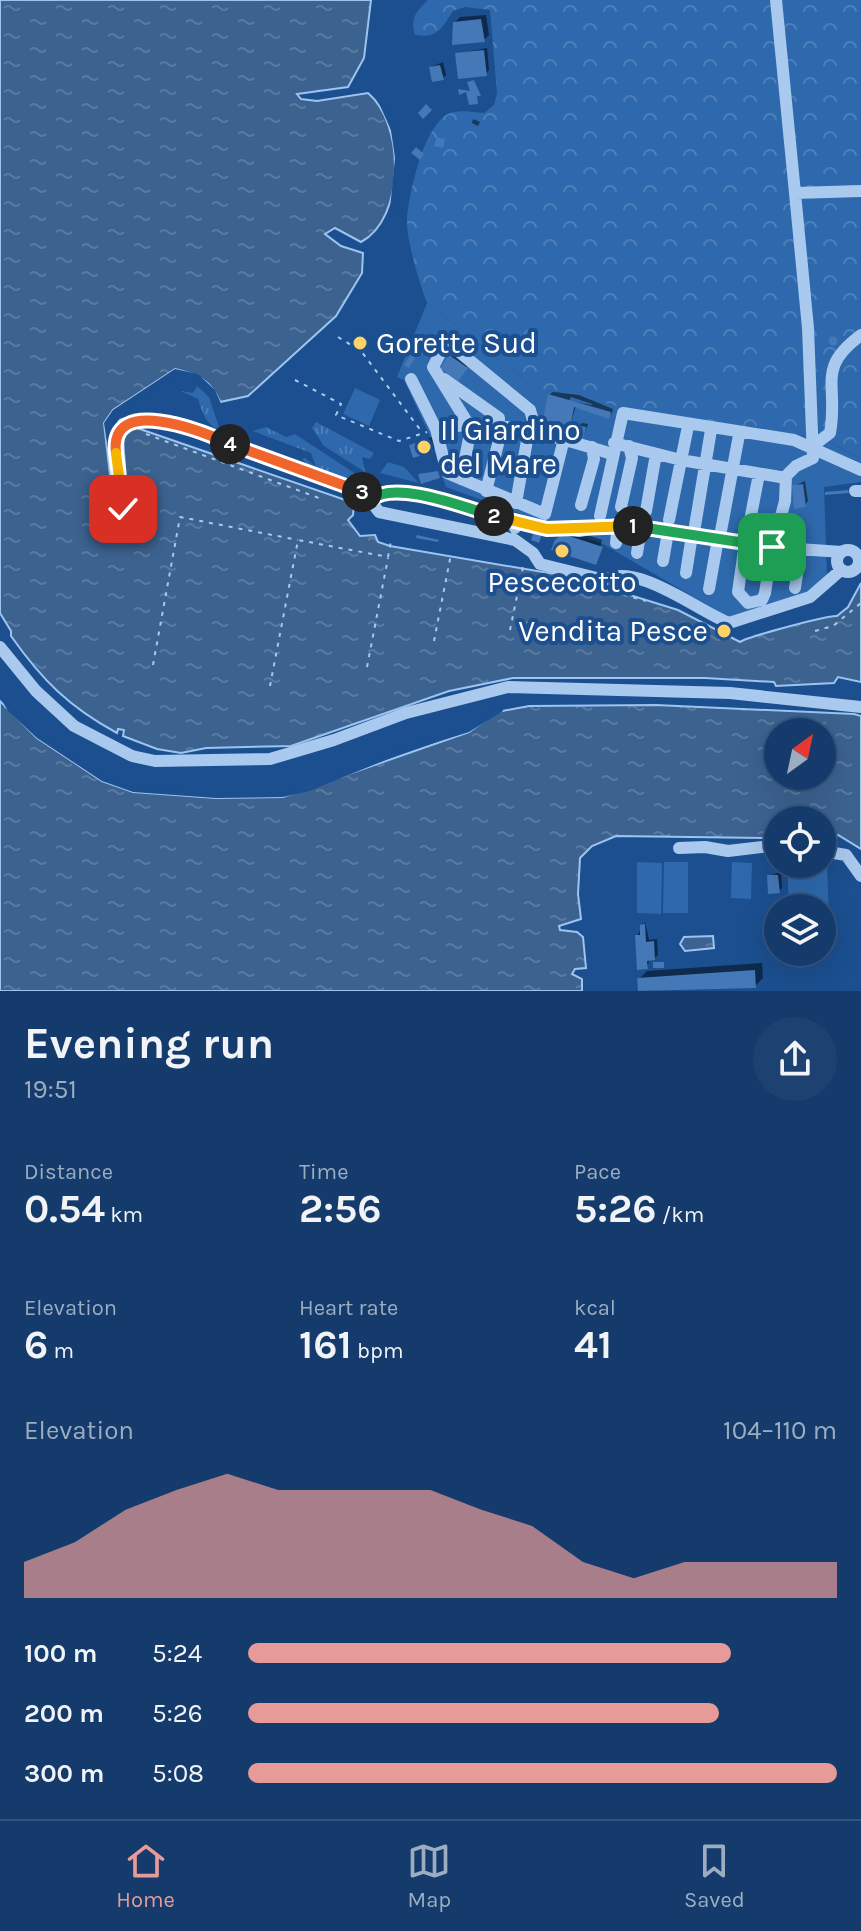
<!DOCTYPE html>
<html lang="en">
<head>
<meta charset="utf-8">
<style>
  body { margin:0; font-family:Karla,sans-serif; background:#1d4271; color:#f1f3f6; height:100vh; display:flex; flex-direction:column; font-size:30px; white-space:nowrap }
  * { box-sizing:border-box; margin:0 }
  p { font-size:26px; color:#9dadc1 }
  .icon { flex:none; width:44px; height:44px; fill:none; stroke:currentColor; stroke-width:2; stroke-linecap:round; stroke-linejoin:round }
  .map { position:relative; height:991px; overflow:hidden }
  .side { display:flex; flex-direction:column; background:#143b6b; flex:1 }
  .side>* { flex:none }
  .needle { width:52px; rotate:33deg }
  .tools { position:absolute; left:764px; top:718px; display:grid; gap:16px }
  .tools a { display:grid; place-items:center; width:72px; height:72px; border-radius:50%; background:#143b6b; box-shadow:0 8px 32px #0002,0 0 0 2px #33557e; font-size:40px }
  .pin { position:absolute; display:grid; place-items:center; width:68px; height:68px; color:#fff; margin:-34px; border-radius:16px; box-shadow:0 4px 12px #0006 }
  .km { position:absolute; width:40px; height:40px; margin:-20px; border-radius:50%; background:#222; color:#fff; font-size:22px; line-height:40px; text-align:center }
  .round { display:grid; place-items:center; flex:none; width:84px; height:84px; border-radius:42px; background:#1d4271 }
  .overview { display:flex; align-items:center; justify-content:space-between; height:136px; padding:0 24px }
  h1 { font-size:44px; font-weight:700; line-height:60px }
  .metrics { display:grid; grid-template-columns:repeat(3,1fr); gap:12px; height:136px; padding:8px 24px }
  .metrics div { display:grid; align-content:center }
  .metrics b { font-size:40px; font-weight:700 }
  .metrics small { font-size:22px; font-weight:400 }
  .metrics p { font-size:22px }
  .chart { height:224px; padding:16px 24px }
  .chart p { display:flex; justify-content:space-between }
  .chart svg { width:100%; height:144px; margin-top:8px; fill:#e69b98; opacity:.7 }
  ul { padding:0 24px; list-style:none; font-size:26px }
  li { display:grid; grid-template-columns:128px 96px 1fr; align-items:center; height:60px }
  li i { height:20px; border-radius:10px; background:#e69b98 }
  .dock { display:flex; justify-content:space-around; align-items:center; height:112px; border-top:2px solid #33557e; background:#143b6b; font-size:22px; color:#9dadc1 }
  .dock a { display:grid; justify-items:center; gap:4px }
  .dock .on { color:#e69b98 }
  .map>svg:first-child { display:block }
</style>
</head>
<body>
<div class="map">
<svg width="861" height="991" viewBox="0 0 861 991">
  <defs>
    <pattern id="grass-tufts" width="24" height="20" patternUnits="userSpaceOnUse" patternTransform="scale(2)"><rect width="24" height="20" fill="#2e69ad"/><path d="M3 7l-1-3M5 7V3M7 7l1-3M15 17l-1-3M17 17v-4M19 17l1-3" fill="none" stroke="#4d80b9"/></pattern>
    <pattern id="forest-crowns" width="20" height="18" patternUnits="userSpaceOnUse" patternTransform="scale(2)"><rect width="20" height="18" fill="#2e69ad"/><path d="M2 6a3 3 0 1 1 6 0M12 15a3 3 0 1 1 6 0" fill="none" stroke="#4d80b9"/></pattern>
    <pattern id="water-ripples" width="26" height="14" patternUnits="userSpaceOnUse" patternTransform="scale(2)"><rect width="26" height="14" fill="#3c6290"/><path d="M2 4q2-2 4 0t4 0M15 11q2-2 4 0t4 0" fill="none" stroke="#597aa1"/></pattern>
  </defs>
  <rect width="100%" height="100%" fill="#1b4f8f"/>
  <!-- grass -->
  <path fill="url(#grass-tufts)" d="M197,386L209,397L219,427L239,434C212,431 206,425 198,399L181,391L193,393Z
    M316,422L374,453L370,459L362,457L365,472L324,446L312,428Z
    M266,427L286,437L295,434L371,484V489L315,473L302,459L305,458L316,467L311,453L253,431Z
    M388,462L404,467L419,483L380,473Z"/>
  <!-- forest -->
  <path fill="url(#forest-crowns)" d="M428,0H861V458L821,438L646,413L534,387L427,303C420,285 406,239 407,220C409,194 423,127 448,114C459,109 472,112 484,113L494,105L497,93L490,10L465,7L453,11C442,28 437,39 415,35C410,18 416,12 428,0Z"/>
  <!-- green -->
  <path fill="#2e69ad" d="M427,303L534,387L646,413L820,438L861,458V482L824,487L827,577L802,595L728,617L603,544L446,487L430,436L404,380L397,377Z
    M355,388L380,400L369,426L343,414Z
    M637,862L662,863L661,914L637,913Z
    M664,862H688V913H663Z
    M732,862L752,863L751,899L731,898Z
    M787,865L827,866L829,917H822V908H789Z"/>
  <!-- water -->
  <path fill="url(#water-ripples)" stroke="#9cc4f0" stroke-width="2" fill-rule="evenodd" d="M0,0H371L364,58L348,87L297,94L301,99L317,101L368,93C405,124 405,219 361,242L335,228L325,234L341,246L363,253L362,273L336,316L248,396L220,402C211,380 197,374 175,369L113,410L104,423L115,518L122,523L128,513L123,437L134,427L354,503L353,515L348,520L360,536L375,535L378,542L390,546L572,577L678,610L740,642C747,637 828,615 837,616L848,607L861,583V682L838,677L834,683L776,686L774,682L705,678H513L449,691L291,746L206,748L181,753L157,749L123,736L124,730L118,729L117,733C69,707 42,680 11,636V631L0,613Z
    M0,701L37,738L102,781L133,792L216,798L283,797L469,732L497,712L529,706L656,705L854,714L861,716V849L838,835L822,843V820H778V837L770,838L616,836L592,846L580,858L578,894L581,919L559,926L560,930L577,932L583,937L586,968L575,969L572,974L582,979V991H0ZM778,732H822V776H778Z
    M713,936L714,948L685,951L680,944L684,937Z"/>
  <!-- pier -->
  <path fill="#1b4f8f" d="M380,98L395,129L399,158L395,209L389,219L395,158L391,130L378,101Z
    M175,369L198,374L215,390L222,406L196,378L176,374L111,417L109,448L119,516L122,519L128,513V519L119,522L104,423L113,410Z
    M0,697L39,735L104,777L134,788L216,794L283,793L308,787L407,747L467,729L495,709L502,707L503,711L469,732L408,751L309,791L283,797L216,798L133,792L102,781L37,738L8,711Z"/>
  <!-- shadow -->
  <path fill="#0007" fill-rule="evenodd" d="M486,15L489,35L484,40L455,22L460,17Z
    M487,48L489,70L486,74L457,54Z
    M443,62L446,75L443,78L431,67Z
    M473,119L480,122L478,126L472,123Z
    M454,353L469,364L461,376L451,356Z
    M553,392L579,395L613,409L612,413L609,416L576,405L572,420L557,430L549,395ZM571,397L592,404V405L569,401Z
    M582,423L588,424L583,438L579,426Z
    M432,437L435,447L432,450L411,446Z
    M805,481L808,501L805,505L794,486Z
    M570,529L602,540L596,563L556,541Z
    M781,872L782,888L779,891L769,876Z
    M645,922L649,940L657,939L658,955L655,958L652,953L647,967L637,936Z
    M762,963L763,978L755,986L640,991L639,979L647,971Z"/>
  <!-- building -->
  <path fill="#4478b7" d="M481,19L485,42L452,45L453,22Z
    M484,50L487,76L458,79L455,53Z
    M440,65L444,80L432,82L429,67Z
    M474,80L481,96H477L478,104L469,105L466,92L459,95L458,89L470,91L467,82Z
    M426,104L432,110L423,119L418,113Z
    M437,137L445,139L443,148L434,146Z
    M416,147L424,154L420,160L411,153Z
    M828.5 341a4.5 4.5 0 1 1 9 0a4.5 4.5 0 1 1-9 0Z
    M412,353L416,356L409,368L404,365Z
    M449,355L468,368L458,381L440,368Z
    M548,394L611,412L609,419L574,407L570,429L559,426L558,432L541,429Z
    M577,425L586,427L583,440L575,437Z
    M428,439L433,452L413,458L409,445Z
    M438,471L440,478L421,484L418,474Z
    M803,484L806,507L794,509L792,485Z
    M848,490L849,493L825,495V492Z
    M534,531L542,534L539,543L531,540Z
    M563,534L603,547L596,565L551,550L555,540Z
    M417,535L439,540L438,542L416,538Z
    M767,875H778L780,893L768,894Z
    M645,924L646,942L654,941L655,960L647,961L648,969L637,970L635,935H640V925Z
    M653,962H664V968H653Z
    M755,970L756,988L638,991L637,978Z"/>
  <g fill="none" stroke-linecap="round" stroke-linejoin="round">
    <!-- path -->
    <path stroke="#a9c9ee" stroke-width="2" stroke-dasharray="4 6" stroke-linecap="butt" d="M338,337L361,351L422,432
      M295,380L341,404L336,415L399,441L427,432
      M146,434L319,498
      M562,590L564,583
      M614,592L646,601
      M510,630L523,567
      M815,631L833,626L861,603
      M434,641L451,554
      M153,665L180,517L298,540
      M367,667L388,558
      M270,686L298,540L388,557L391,541"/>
    <!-- minor -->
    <path stroke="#a9c9ee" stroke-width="12" d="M776,0L795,193
      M411,379L436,429L447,473L545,514L564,439
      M444,379L499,418L498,444L486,491
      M467,422L433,367L444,346H452L530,410L536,431
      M436,429C497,416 553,436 612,454
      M614,443L681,460L786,478
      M814,445L830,433C839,384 815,369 861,335
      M461,479L472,423
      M855,491H861
      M371,500C395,478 486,512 515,523V528
      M516,503L529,429
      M581,505L594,459L592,447
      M621,507L632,458L629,446
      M128,508L123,509C120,484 108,446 123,424L147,420L204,432L266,459L365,493L379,512L515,540L533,553L540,564L605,580C636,562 697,610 729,623L810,597L841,570
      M646,511L656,454
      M600,516L623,413L794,440L861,470
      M669,520L687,431
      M515,523L579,531L618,524L769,547L842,552
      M695,526L711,430
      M721,531L739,435
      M748,531L759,474
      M776,535L785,501L786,476L796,466L813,458L808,328L795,193L861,191
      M616,543L618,524
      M745,543L738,592L748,603L762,600L765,593L772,547
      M837 561a11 11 0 1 1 22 0a11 11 0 1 1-22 0Z
      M637,553L641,528
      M663,561L668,532
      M686,573L692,535
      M795,588L801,547
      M709,589L718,539
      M0,647L36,691L74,726L132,756L155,761L270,759L334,740L406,713L508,687L730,693L861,707
      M679,848L705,847L728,851L778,845
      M822,851L846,855L861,876"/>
  </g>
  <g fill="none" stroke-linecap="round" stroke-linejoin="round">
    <defs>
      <path id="split-1" d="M633,526L772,547"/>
      <path id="split-2" d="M494,516L547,529L633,526"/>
      <path id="split-3" d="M362,492L371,500C394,479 466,508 494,516"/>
      <path id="split-4" d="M230,444L362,492"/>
      <path id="split-5" d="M116,453C109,394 202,431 230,444"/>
      <path id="split-6" d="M116,453L123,509"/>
    </defs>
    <!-- split-1 casing -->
    <use href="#split-1" stroke="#fff" stroke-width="16"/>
    <!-- split-2 casing -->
    <use href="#split-2" stroke="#fff" stroke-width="16"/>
    <!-- split-3 casing -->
    <use href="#split-3" stroke="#fff" stroke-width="16"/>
    <!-- split-4 casing -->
    <use href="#split-4" stroke="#fff" stroke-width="16"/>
    <!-- split-5 casing -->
    <use href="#split-5" stroke="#fff" stroke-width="16"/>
    <!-- split-6 casing -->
    <use href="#split-6" stroke="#fff" stroke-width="16"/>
    <!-- split-1 -->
    <use href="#split-1" stroke="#22a559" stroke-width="10"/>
    <!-- split-2 -->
    <use href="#split-2" stroke="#f5b400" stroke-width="10"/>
    <!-- split-3 -->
    <use href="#split-3" stroke="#22a559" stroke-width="10"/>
    <!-- split-4 -->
    <use href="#split-4" stroke="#f0652b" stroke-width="10"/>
    <!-- split-5 -->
    <use href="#split-5" stroke="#f0652b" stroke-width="10"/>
    <!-- split-6 -->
    <use href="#split-6" stroke="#f5b400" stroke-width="10"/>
  </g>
  <!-- markers -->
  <g fill="#ffd166" stroke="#1b4f8f" stroke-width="3">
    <circle cx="360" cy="343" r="8"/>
    <circle cx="424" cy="447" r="8"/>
    <circle cx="562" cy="551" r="8"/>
    <circle cx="724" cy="631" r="8"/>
  </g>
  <g text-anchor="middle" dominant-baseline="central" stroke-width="8" stroke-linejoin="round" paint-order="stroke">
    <!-- poi labels -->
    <g font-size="30" fill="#fff" stroke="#1b4f8f" text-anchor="start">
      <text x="376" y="343">Gorette Sud</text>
      <text x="440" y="430">Il Giardino<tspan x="440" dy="34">del Mare</tspan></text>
      <text x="562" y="582" text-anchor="middle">Pescecotto</text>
      <text x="708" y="631" text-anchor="end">Vendita Pesce</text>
    </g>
  </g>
</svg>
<div class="tools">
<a><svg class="needle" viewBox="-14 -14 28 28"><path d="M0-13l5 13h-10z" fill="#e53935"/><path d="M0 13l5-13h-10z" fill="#9dadc1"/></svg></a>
<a><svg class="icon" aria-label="locate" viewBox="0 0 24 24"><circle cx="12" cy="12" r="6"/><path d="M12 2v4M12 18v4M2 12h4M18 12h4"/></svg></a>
<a><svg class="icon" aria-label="layers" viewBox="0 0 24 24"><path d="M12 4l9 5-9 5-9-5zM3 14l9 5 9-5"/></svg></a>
</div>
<div class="pin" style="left:772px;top:547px;background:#1e9e55"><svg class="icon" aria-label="arrive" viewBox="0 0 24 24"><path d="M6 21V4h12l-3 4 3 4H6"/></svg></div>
<div class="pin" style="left:123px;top:509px;background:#d93025"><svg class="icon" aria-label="check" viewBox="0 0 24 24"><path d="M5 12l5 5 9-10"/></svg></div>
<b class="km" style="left:633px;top:526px">1</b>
<b class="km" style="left:494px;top:516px">2</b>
<b class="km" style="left:362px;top:492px">3</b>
<b class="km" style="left:230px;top:444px">4</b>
</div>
<section class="side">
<div class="overview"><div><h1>Evening run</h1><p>19:51</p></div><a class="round"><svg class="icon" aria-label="share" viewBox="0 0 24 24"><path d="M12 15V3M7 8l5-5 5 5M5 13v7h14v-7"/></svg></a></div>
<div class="metrics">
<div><p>Distance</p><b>0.54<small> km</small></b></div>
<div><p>Time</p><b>2:56</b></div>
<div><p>Pace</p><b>5:26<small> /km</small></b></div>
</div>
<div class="metrics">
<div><p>Elevation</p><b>6<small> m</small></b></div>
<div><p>Heart rate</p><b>161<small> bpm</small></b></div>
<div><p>kcal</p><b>41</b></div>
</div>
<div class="chart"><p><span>Elevation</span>104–110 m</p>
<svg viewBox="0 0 160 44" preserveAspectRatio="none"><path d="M0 44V33L10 27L20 17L30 11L40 6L50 11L60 11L70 11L80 11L90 17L100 22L110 33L120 38L130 33L140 33L150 33L160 33V44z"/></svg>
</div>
<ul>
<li><b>100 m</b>5:24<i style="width:82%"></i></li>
<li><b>200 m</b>5:26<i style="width:80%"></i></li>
<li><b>300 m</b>5:08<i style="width:100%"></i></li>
</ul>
</section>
<nav class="dock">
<a class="on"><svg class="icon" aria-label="home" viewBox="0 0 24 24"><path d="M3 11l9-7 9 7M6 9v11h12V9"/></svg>Home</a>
<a><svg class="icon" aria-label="map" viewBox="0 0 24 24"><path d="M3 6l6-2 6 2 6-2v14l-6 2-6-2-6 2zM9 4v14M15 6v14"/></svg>Map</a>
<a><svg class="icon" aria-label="saved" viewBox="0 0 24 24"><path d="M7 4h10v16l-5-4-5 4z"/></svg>Saved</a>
</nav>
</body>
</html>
